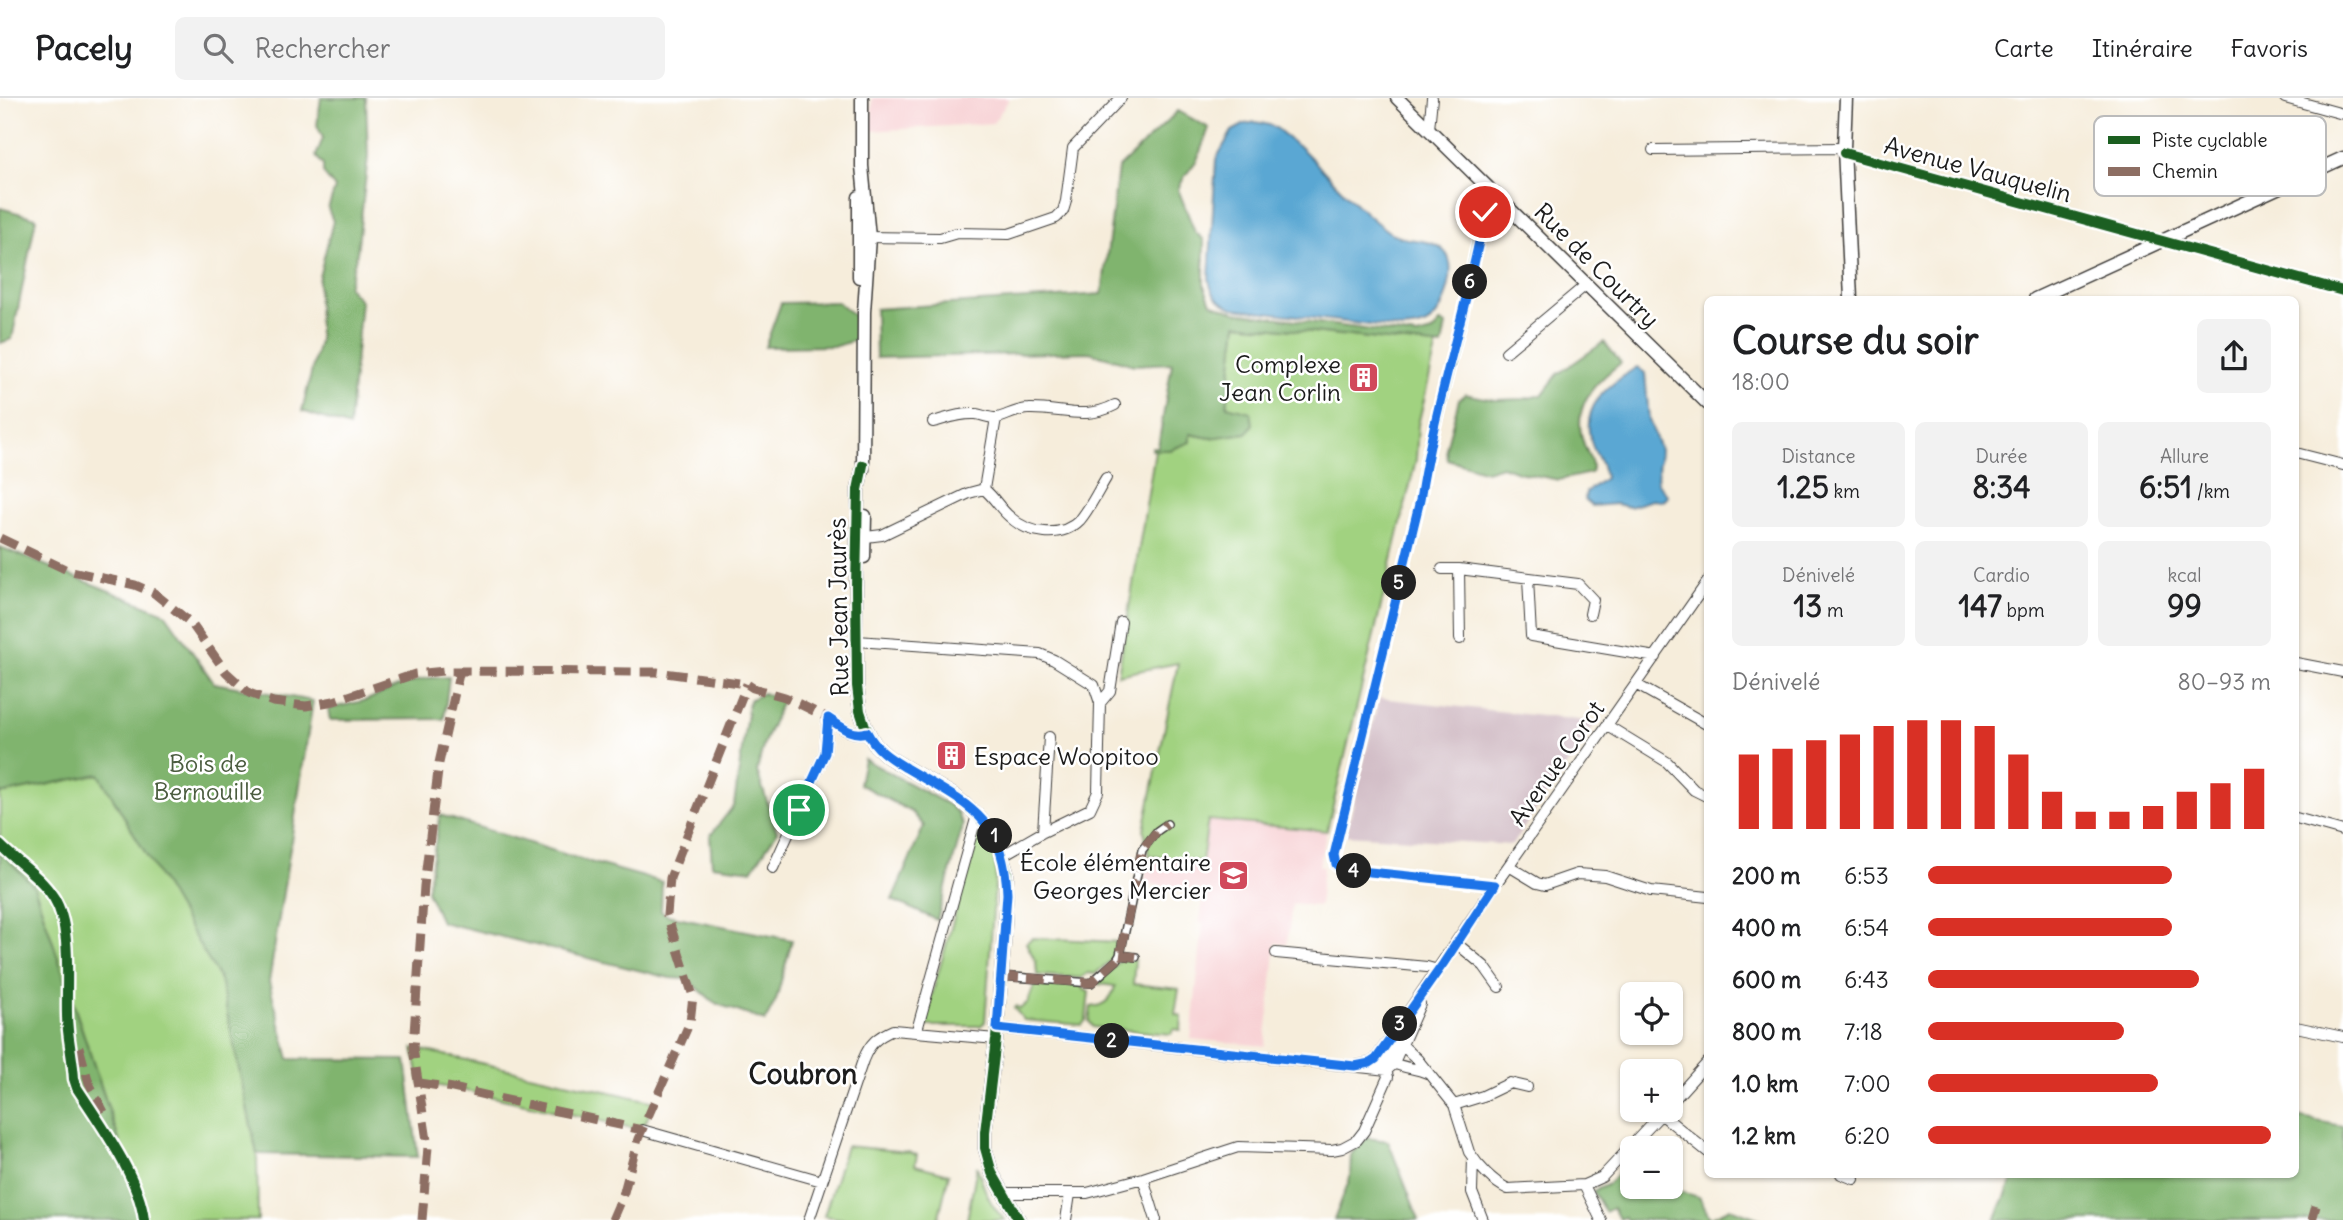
<!DOCTYPE html>
<html lang="fr">
<head>
<meta charset="utf-8">
<style>
  body { margin:0; font-family:Delius,sans-serif; background:#f2f2f2; color:#202124; height:100vh; display:flex; flex-direction:column; font-size:26px; white-space:nowrap }
  * { box-sizing:border-box; margin:0 }
  p { font-size:23px; color:#757577 }
  .icon { flex:none; width:38px; height:38px; fill:none; stroke:currentColor; stroke-width:2; stroke-linecap:round; stroke-linejoin:round }
  .map { position:relative; flex:1; overflow:hidden }
  .side { position:absolute; left:1704px; top:198px; width:595px; height:882px; display:flex; flex-direction:column; background:#fff; border-radius:10px; box-shadow:0 2px 5px #0004 }
  .side>* { flex:none }
  .fabs { position:absolute; left:1620px; top:884px; display:grid; gap:14px }
  .fabs a { display:grid; place-items:center; width:63px; height:63px; border-radius:10px; background:#fff; box-shadow:0 2px 5px #0004; font-size:35px }
  .pin { position:absolute; display:grid; place-items:center; width:60px; height:60px; color:#fff; margin:-30px; border:4px solid #fff; border-radius:50%; box-shadow:0 2px 7px #0007 }
  .km { position:absolute; width:35px; height:35px; margin:-18px; border-radius:50%; background:#222; color:#fff; font-size:19px; line-height:35px; text-align:center }
  .round { display:grid; place-items:center; flex:none; width:74px; height:74px; border-radius:10px; background:#f2f2f2 }
  .head { display:flex; align-items:center; justify-content:space-between; height:119px; padding:0 28px }
  h1 { font-size:38px; font-weight:800; line-height:52px }
  .stats { display:grid; grid-template-columns:repeat(3,1fr); gap:10px; height:119px; padding:7px 28px }
  .stats div { display:grid; align-content:center; border-radius:10px; background:#f2f2f2; text-align:center }
  .stats b { font-size:30px; font-weight:800 }
  .stats small { font-size:19px; font-weight:400 }
  .stats p { font-size:19px }
  .chart { height:196px; padding:14px 28px }
  .chart p { display:flex; justify-content:space-between }
  .chart svg { width:100%; height:126px; margin-top:7px; stroke:#d93025; stroke-width:6 }
  ul { padding:0 28px; list-style:none; font-size:23px }
  li { display:grid; grid-template-columns:112px 84px 1fr; align-items:center; height:52px }
  li i { height:18px; border-radius:9px; background:#d93025 }
  header { display:flex; align-items:center; gap:42px; box-sizing:border-box; height:98px; padding:0 35px; background:#fff; border-bottom:2px solid #e0e0e0 }
  header strong { font-size:33px }
  nav { display:flex; gap:38px; margin-inline-start:auto; font-size:24px }
  .search { width:490px; height:63px; background:#f2f2f2; display:flex; align-items:center; gap:18px; box-sizing:border-box; padding:0 24px; border-radius:10px; color:#757577; font-size:26px }
  .map>svg:first-child { display:block }
</style>
</head>
<body>
<header>
<strong>Pacely</strong>
<div class="search"><svg class="icon" aria-label="search" viewBox="0 0 24 24"><circle cx="10" cy="10" r="6"/><path d="M15 15l6 6"/></svg>Rechercher</div>
<nav><a>Carte</a><a>Itinéraire</a><a>Favoris</a></nav>
</header>
<div class="map">
<svg width="2343" height="1122" viewBox="0 0 2343 1122">
  <rect width="100%" height="100%" fill="#fff"/>
  <filter id="ink" filterUnits="userSpaceOnUse"><feTurbulence type="fractalNoise" baseFrequency=".0143" numOctaves="2"/><feDisplacementMap in="SourceGraphic" scale="14" xChannelSelector="R" yChannelSelector="G"/><feConvolveMatrix kernelMatrix="1 2 1 2 8 2 1 2 1" color-interpolation-filters="sRGB"/></filter>
  <filter id="wash" filterUnits="userSpaceOnUse"><feTurbulence type="fractalNoise" baseFrequency=".00686" numOctaves="4" result="noise"/><feDisplacementMap in="SourceGraphic" scale="28" xChannelSelector="R" yChannelSelector="G"/><feGaussianBlur stdDeviation="1.57" result="paint"/><feColorMatrix in="noise" values="0 0 0 0 0 0 0 0 0 0 0 0 0 0 0 0 0 1.4 0 .05"/><feComposite in="paint" operator="in"/></filter>
  <g filter="url(#wash)">
    <rect width="100%" height="100%" fill="#f6eddb"/>
    <!-- built -->
    <path fill="#f7cfd2" d="M872,0H1010L993,25L872,33Z
      M1207,722L1327,733L1319,768L1323,769L1319,808L1292,806L1287,846L1276,845L1265,948L1191,941L1203,826L1200,825L1204,793L1144,786L1149,758L1202,764Z"/>
    <!-- industrial -->
    <path fill="#d2bdc6" d="M1379,600L1596,624L1512,747L1346,737Z"/>
    <!-- green -->
    <path fill="#a1d280" stroke="#5e774e" stroke-width="2" d="M1237,226L1437,247L1418,327L1416,362L1327,733L1208,722L1202,764L1149,758L1144,732L1178,565L1118,577L1155,352H1170L1189,344V336L1210,340L1227,309Z
      M99,676L221,882L257,1056L258,1122H144V1117L34,788L0,753V696Z
      M979,732L995,758L996,772L985,924L980,928H923Z
      M1032,840L1120,844L1117,857L1095,876L1088,875L1081,880L1037,877L1036,864L1026,845Z
      M1123,860L1135,862L1133,886L1179,891L1175,916L1182,918L1181,932L1174,931L1171,936L1093,929L1089,923L1091,909C1104,908 1112,901 1115,888L1099,886V881Z
      M1036,882L1081,887L1083,891L1089,894L1086,922L1082,927L1024,922L1014,910L1016,908L1020,911L1028,904Z
      M413,950L655,1004L642,1032L453,990L420,985Z
      M846,1048L908,1054L917,1057L915,1067L949,1076L938,1122H851L824,1118Z
      M977,1068C983,1088 989,1107 1005,1122H967Z"/>
    <!-- forest -->
    <path fill="#80b46e" stroke="#4e6845" stroke-width="2" d="M321,0H366L368,59L357,155L348,189L361,203L349,329L302,313L319,243L318,183L333,123L328,111L335,90L323,75V67L316,58L323,40L317,27Z
      M1178,13L1209,30L1197,62L1185,78L1178,91L1195,134L1204,142V187L1211,205L1235,214L1417,238L1432,234L1441,224L1446,227L1442,248L1237,226L1227,308L1251,314L1253,326L1247,335L1210,340L1190,336V344L1170,352H1152V349H1158L1172,265L1134,267L1089,254L876,260L875,211L1102,196L1118,70Z
      M0,110L36,120L12,241L0,245Z
      M837,204L855,218L856,242L836,248L765,249L781,205Z
      M1604,244L1621,265C1591,287 1570,311 1585,349C1589,359 1594,364 1591,375L1559,382L1518,374L1502,368L1486,373L1447,361L1446,350L1459,301L1465,296L1495,302L1524,301L1542,297L1558,276Z
      M0,449L165,515L214,585L313,603L269,884L289,961L406,962L418,1059L257,1056L220,882L99,676L0,696Z
      M449,579L444,621L330,622L328,611L367,602L403,586L427,580Z
      M763,595L782,603L764,645L757,673L777,734L752,772L712,767L710,738L734,707L749,602Z
      M864,661L951,708L958,716L963,727L937,822L892,802L924,728L912,714L859,686Z
      M440,717L583,762L662,784L661,813L667,817L792,842L776,902L765,923L715,905L687,881L670,880L441,824L427,793Z
      M0,753L34,788L144,1117V1122H0Z
      M2296,1019L2343,1028V1122H1995L2015,1076H2296Z
      M1367,1040L1388,1043L1419,1122H1334L1350,1080L1351,1056Z
      M1624,1069L1633,1077V1088L1665,1089L1699,1099L1710,1120L1730,1110L1763,1122H1627L1625,1119L1619,1121L1613,1110L1605,1114L1593,1093L1607,1087Z"/>
    <!-- water -->
    <path fill="#5aa7d3" stroke="#3b6278" stroke-width="2" d="M1256,24C1266,26 1273,27 1280,33C1288,39 1290,45 1300,49C1328,76 1358,112 1389,134C1406,146 1429,138 1444,153C1459,167 1445,211 1432,222C1423,230 1414,230 1402,231L1233,210C1218,203 1211,197 1209,180L1216,61L1232,33L1245,26Z
      M1637,269L1645,275L1649,321L1660,352L1657,384L1668,398L1662,403L1652,402L1629,409L1616,406L1592,408L1585,402L1586,394L1605,380C1604,368 1598,360 1593,349C1577,309 1608,287 1637,269Z"/>
  </g>
  <g filter="url(#ink)">
    <g fill="none" stroke-linecap="round" stroke-linejoin="round">
      <defs>
        <path id="pedestrian" d="M1120,857L1136,859
          M1001,878L1091,885L1117,862L1120,857L1142,752L1157,733L1167,726"/>
        <path id="minor" d="M2285,0L2343,16
          M1429,31L1432,0
          M1653,52L1844,50
          M1844,55L2343,193
          M1492,93L1485,108L1461,223L1426,364L1420,402L1334,757L1336,767L1341,771L1495,787
          M865,139L940,140L957,135L1009,136L1056,120L1063,113L1066,103L1073,50L1121,0
          M1506,254L1587,186
          M933,324C948,320 961,315 976,316C983,317 991,321 998,320C1008,317 1018,311 1029,311C1061,310 1085,323 1115,307
          M2296,355L2343,367
          M984,391C995,400 1000,411 1010,419C1028,436 1061,441 1080,422C1090,410 1098,393 1106,380
          M984,391L996,320
          M858,440L882,437L969,395L984,391
          M1442,471H1459L1578,486L1593,502L1590,516
          M1459,471L1460,541
          M1528,480L1531,538L1656,559
          M857,543L1040,556L1054,562L1094,587L1100,605L1098,694L1090,711L1043,734L1003,757
          M2296,565L2343,574
          M1637,587L1708,627
          M1100,605L1110,593L1121,524
          M1608,628L1667,664L1694,692L1708,699
          M2296,720L2343,733
          M1043,734L1049,639
          M1509,768L1537,785L1545,787L1577,776L1592,777L1605,778L1651,793L1708,799
          M773,770L825,655L828,620C840,628 852,639 867,634
          M1456,845L1484,868L1499,889
          M1276,855L1427,869L1438,872
          M2296,929L2343,939
          M997,930L1387,972L1393,967L1420,906
          M917,932L977,717
          M1397,939L1386,960C1396,970 1414,969 1427,975
          M1402,947L1418,962L1454,1007L1469,1054C1478,1068 1493,1084 1508,1091L1584,1087L1602,1079L1665,1012
          M1355,968L1370,965L1376,961L1495,787L1708,483
          M1671,1005L1708,964
          M1454,1007L1483,998L1510,985L1527,989
          M1661,1016L1708,1054
          M642,1032L822,1083
          M1473,1060L1472,1094L1483,1122
          M1841,1076L1854,1081
          M1143,1080L1156,1122
          M1584,1087L1601,1122
          M1004,1095H1087L1143,1080L1238,1049L1332,1052L1342,1050L1357,1042L1364,1033L1388,979L1384,965L1376,961
          M809,1122L863,962C870,945 877,939 893,932L996,941
          M1066,1122L1070,1096"/>
        <path id="tertiary" d="M862,0V68L869,139L864,214L863,372
          M1397,0L1708,306
          M1846,0L1844,50L1851,201
          M859,99V179
          M2035,201L2343,60
          M863,367L858,392L856,489L857,588L860,613L865,628L875,647L888,659L955,698L977,717L997,742L1007,774L1004,845L996,941L985,1034V1050L992,1075L1019,1122
          M864,459L865,418"/>
      </defs>
      <!-- pedestrian casing -->
      <use href="#pedestrian" stroke="#3d3b39" stroke-width="10"/>
      <!-- minor casing -->
      <use href="#minor" stroke="#3d3b39" stroke-width="12"/>
      <!-- tertiary casing -->
      <use href="#tertiary" stroke="#3d3b39" stroke-width="15"/>
      <!-- pedestrian -->
      <use href="#pedestrian" stroke="#fff" stroke-width="7"/>
      <!-- minor -->
      <use href="#minor" stroke="#fff" stroke-width="10"/>
      <!-- tertiary -->
      <use href="#tertiary" stroke="#fff" stroke-width="12"/>
      <!-- quiet -->
      <path stroke="#8d6e63" stroke-width="9" stroke-dasharray="18 9" stroke-linecap="butt" d="M0,440L67,472L135,487L154,495L191,525L226,574L249,595L273,604L306,608L334,603L415,576L444,573L657,574L747,586L753,590L785,599L828,620
        M1120,857L1136,859
        M1001,878L1091,885L1117,862L1120,857L1142,752L1157,733L1167,726
        M79,949L89,985L104,1014
        M420,985L453,990L642,1032
        M422,1122L428,1049L413,950L424,788L439,665L460,572
        M612,1122L624,1094L638,1041L690,924L693,898L667,817L670,780L747,586
        M2312,1122L2316,1108"/>
      <defs>
        <path id="cycleway" d="M1844,55L2343,193
          M1492,93L1485,108L1461,223L1426,364L1420,402L1334,757L1336,767L1341,771L1495,787
          M863,367L858,392L856,489L857,588L860,613L865,628L875,647L888,659L955,698L977,717L997,742L1007,774L1004,845L996,941L985,1034V1050L992,1075L1019,1122
          M0,747C17,764 41,779 54,800C72,829 66,883 67,917C67,938 73,960 74,981L77,990C101,1027 139,1079 144,1122"/>
      </defs>
      <!-- cycleway casing -->
      <use href="#cycleway" stroke="#fff" stroke-width="15"/>
      <!-- cycleway -->
      <use href="#cycleway" stroke="#1b5e20" stroke-width="10"/>
    </g>
  </g>
  <g fill="none" stroke-linecap="round" stroke-linejoin="round" filter="url(#ink)">
    <defs>
      <path id="route" d="M799,712L825,655L828,620C840,628 852,639 867,634C876,652 890,660 906,670C965,705 1005,719 1007,796L997,930L1355,968L1370,965L1376,961L1443,866L1495,787L1341,771L1336,766L1334,757L1420,402C1435,305 1467,211 1485,114"/>
    </defs>
    <!-- route casing -->
    <use href="#route" stroke="#fff" stroke-width="14"/>
    <!-- route -->
    <use href="#route" stroke="#1a73e8" stroke-width="9"/>
  </g>
  <!-- icons -->
  <defs>
    <symbol id="building-square" viewBox="-11 -11 22 22"><rect x="-9" y="-9" width="18" height="18" rx="4" fill="#d1495b" stroke="#fff"/><path d="M-4-6H4V6H1V3H-1V6H-4ZM-2.5-4.3h1.7v1.8h-1.7ZM.8-4.3h1.7v1.8H.8ZM-2.5-1h1.7V.8h-1.7ZM.8-1h1.7V.8H.8Z" fill="#fff"/></symbol>
    <symbol id="school-square" viewBox="-11 -11 22 22"><rect x="-9" y="-9" width="18" height="18" rx="4" fill="#d1495b" stroke="#fff"/><path d="M0-5L7-2L0 1L-7-2ZM-4 1L0 2.5L4 1V4Q0 6-4 4Z" fill="#fff"/></symbol>
  </defs>
  <g fill-rule="evenodd">
    <use href="#building-square" x="1346" y="262" width="35" height="35"/>
    <use href="#building-square" x="934" y="640" width="35" height="35"/>
    <use href="#school-square" x="1216" y="760" width="35" height="35"/>
  </g>
  <g text-anchor="middle" dominant-baseline="central" stroke-width="5" stroke-linejoin="round" paint-order="stroke">
    <!-- street labels -->
    <g font-size="24" fill="#1c1c1c" stroke="#fff">
      <text transform="translate(1978 71) rotate(15)">Avenue Vauquelin</text>
      <text transform="translate(1597 167) rotate(45)">Rue de Courtry</text>
      <text transform="translate(838 509) rotate(-91)">Rue Jean Jaurès</text>
      <text transform="translate(1556 665) rotate(-55)">Avenue Corot</text>
    </g>
    <!-- poi labels -->
    <g font-size="24" fill="#1c1c1c" stroke="#fff" text-anchor="end">
      <text x="1341" y="266">Complexe<tspan x="1341" dy="28">Jean Corlin</tspan></text>
      <text x="974" y="658" text-anchor="start">Espace Woopitoo</text>
      <text x="1211" y="764">École élémentaire<tspan x="1211" dy="28">Georges Mercier</tspan></text>
    </g>
    <!-- park labels -->
    <g font-size="24" fill="#4b5c3f" stroke="#fff">
      <text x="208" y="665">Bois de<tspan x="208" dy="28">Bernouille</tspan></text>
    </g>
    <!-- quarter labels -->
    <g font-size="28" font-weight="bold" fill="#1c1c1c" stroke="#fff">
      <text x="803" y="976">Coubron</text>
    </g>
  </g>
  <!-- legend -->
  <rect x="2094" y="18" width="232" height="80" rx="10" fill="#fff" stroke="#bbb" stroke-width="2"/>
  <rect x="2108" y="38" width="32" height="8" fill="#1b5e20"/>
  <rect x="2108" y="69" width="32" height="9" fill="#8d6e63"/>
  <g font-size="19" fill="#1c1c1c">
    <text x="2152" y="49">Piste cyclable</text>
    <text x="2152" y="80">Chemin</text>
  </g>
</svg>
<div class="fabs">
<a><svg class="icon" aria-label="locate" viewBox="0 0 24 24"><circle cx="12" cy="12" r="6"/><path d="M12 2v4M12 18v4M2 12h4M18 12h4"/></svg></a>
<a>+</a>
<a>−</a>
</div>
<div class="pin" style="left:799px;top:712px;background:#1e9e55"><svg class="icon" aria-label="arrive" viewBox="0 0 24 24"><path d="M6 21V4h12l-3 4 3 4H6"/></svg></div>
<div class="pin" style="left:1485px;top:114px;background:#d93025"><svg class="icon" aria-label="check" viewBox="0 0 24 24"><path d="M5 12l5 5 9-10"/></svg></div>
<b class="km" style="left:995px;top:738px">1</b>
<b class="km" style="left:1112px;top:943px">2</b>
<b class="km" style="left:1400px;top:926px">3</b>
<b class="km" style="left:1354px;top:773px">4</b>
<b class="km" style="left:1399px;top:485px">5</b>
<b class="km" style="left:1470px;top:184px">6</b>
<section class="side">
<div class="head"><div><h1>Course du soir</h1><p>18:00</p></div><a class="round"><svg class="icon" aria-label="share" viewBox="0 0 24 24"><path d="M12 15V3M7 8l5-5 5 5M5 13v7h14v-7"/></svg></a></div>
<div class="stats">
<div><p>Distance</p><b>1.25<small> km</small></b></div>
<div><p>Durée</p><b>8:34</b></div>
<div><p>Allure</p><b>6:51<small> /km</small></b></div>
</div>
<div class="stats">
<div><p>Dénivelé</p><b>13<small> m</small></b></div>
<div><p>Cardio</p><b>147<small> bpm</small></b></div>
<div><p>kcal</p><b>99</b></div>
</div>
<div class="chart"><p><span>Dénivelé</span>80–93 m</p>
<svg viewBox="0 0 160 44" preserveAspectRatio="none"><path d="M5 44V18M15 44V16M25 44V13M35 44V11M45 44V8M55 44V6M65 44V6M75 44V8M85 44V18M95 44V31M105 44V38M115 44V38M125 44V36M135 44V31M145 44V28M155 44V23"/></svg>
</div>
<ul>
<li><b>200 m</b>6:53<i style="width:71%"></i></li>
<li><b>400 m</b>6:54<i style="width:71%"></i></li>
<li><b>600 m</b>6:43<i style="width:79%"></i></li>
<li><b>800 m</b>7:18<i style="width:57%"></i></li>
<li><b>1.0 km</b>7:00<i style="width:67%"></i></li>
<li><b>1.2 km</b>6:20<i style="width:100%"></i></li>
</ul>
</section>
</div>
</body>
</html>
